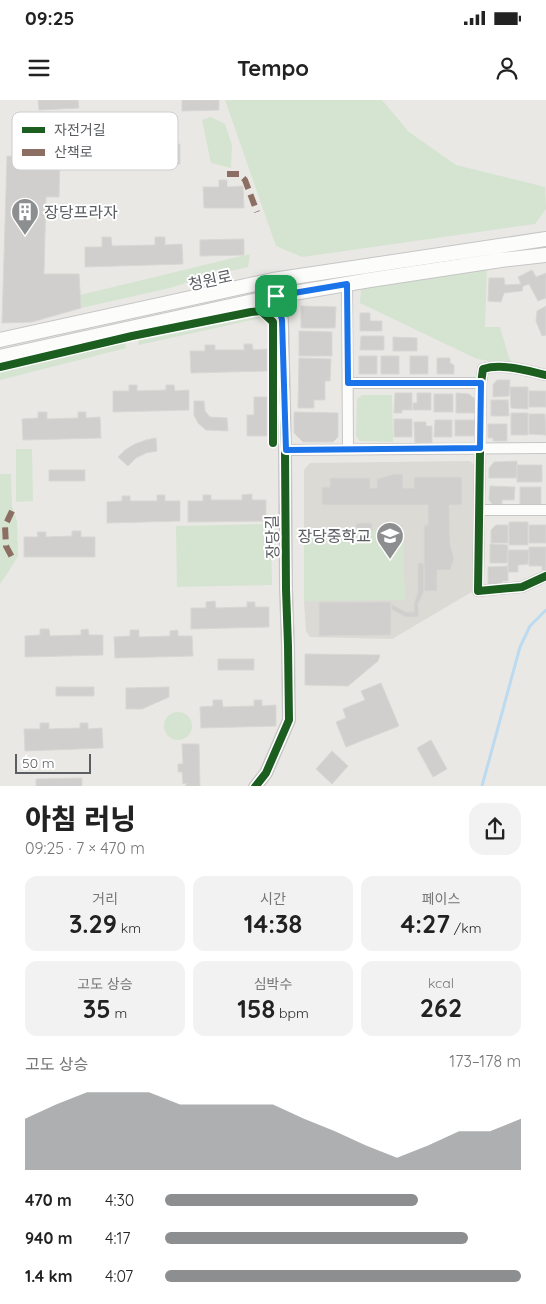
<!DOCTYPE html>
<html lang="ko">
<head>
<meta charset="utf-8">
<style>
  body { margin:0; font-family:Quicksand,"Noto Sans KR",sans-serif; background:#f2f2f2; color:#222; height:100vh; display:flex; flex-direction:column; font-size:19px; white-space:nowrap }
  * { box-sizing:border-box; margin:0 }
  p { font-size:16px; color:#767676 }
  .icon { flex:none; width:28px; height:28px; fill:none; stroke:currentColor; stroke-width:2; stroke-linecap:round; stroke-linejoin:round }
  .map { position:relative; height:686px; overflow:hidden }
  .sheet { display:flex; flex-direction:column; background:#fff; flex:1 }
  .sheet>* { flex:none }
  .scale { position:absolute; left:15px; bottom:12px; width:76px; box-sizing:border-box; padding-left:5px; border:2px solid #5a5d61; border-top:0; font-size:14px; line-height:18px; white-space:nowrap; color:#5a5d61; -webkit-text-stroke:4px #fff; paint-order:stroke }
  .pin { position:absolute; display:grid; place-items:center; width:42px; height:42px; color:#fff; margin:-21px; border-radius:10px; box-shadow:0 2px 8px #0006 }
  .round { display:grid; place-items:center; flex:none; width:52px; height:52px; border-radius:15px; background:#f2f2f2 }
  .head { display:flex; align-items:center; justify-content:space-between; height:85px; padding:0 25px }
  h1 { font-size:28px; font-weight:800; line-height:38px }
  .figures { display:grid; grid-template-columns:repeat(3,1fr); gap:8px; height:85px; padding:5px 25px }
  .figures div { display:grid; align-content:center; border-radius:12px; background:#f2f2f2; text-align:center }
  .figures b { font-size:25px; font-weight:800 }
  .figures small { font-size:14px; font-weight:400 }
  .figures p { font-size:14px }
  .chart { height:140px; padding:10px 25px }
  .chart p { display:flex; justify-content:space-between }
  .chart svg { width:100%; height:90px; margin-top:5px; fill:#8c8e8f; opacity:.7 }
  ul { padding:0 25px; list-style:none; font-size:16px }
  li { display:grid; grid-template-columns:80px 60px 1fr; align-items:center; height:38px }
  li i { height:12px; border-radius:6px; background:#8c8e8f }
  .status { display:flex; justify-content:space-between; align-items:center; height:35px; padding:0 25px; background:#fff; direction:ltr }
  .status svg { height:14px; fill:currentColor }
  header { display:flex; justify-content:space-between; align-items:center; height:65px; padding:0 25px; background:#fff; font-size:22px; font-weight:800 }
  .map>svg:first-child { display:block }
</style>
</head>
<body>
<div class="status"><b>09:25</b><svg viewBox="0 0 49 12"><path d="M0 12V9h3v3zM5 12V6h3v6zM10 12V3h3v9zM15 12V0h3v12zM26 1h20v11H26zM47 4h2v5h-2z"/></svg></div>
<header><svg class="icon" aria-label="menu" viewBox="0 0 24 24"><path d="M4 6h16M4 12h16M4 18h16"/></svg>Tempo<svg class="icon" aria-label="person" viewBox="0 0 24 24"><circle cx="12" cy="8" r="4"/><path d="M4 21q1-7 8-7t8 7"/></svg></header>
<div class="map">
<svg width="546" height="687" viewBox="0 0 546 687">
  <rect width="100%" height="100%" fill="#e9e8e4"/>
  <!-- education -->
  <path fill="#dcdad4" d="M470,361L476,366L475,490L392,539L310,537L306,531L304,501V370L310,363Z"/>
  <!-- green -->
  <path fill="#d4e4d1" d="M225,0H382L409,32L456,65L545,87L546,109L535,124L302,157L276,146Z
    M211,17L225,24L232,45L231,68L211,63L202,20Z
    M250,154L248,167L197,179L170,188L81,208L80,195Z
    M487,168L485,227H500L511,264L477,259L360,203L361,189Z
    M256,214L263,215L269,223L261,218L139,245L137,238Z
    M125,242L126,248L0,280V273Z
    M362,295H392L393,342L360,341L356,336L357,299Z
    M16,349H32L33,401L16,402Z
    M0,374H11L12,406L17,421L18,456L9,471L0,484Z
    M271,424L272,485L177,487L176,426Z
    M403,430L405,500L304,501V431Z
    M164 626a14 14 0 1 1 28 0a14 14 0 1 1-28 0Z"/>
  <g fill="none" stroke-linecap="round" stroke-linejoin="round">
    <!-- stream -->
    <path stroke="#bcdbf0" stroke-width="3" d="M482,686L520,547L530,526L546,510"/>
  </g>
  <!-- building -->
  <path fill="#d0cfcd" stroke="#d8d7d4" d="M38,0H78L79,8L39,10Z
    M182,0H219V10L182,11Z
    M109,36V45L152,44V36H162V44H180V64L83,67L82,47L100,46L99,37Z
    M7,56L60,58L59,97H46L44,174H79L81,208L32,222L2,223Z
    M219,80H227V87L243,86L244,108H204L203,87H219Z
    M102,137H111L112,146L155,145V137H165V145L182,144L183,164L85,167V147H102Z
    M244,139V155L200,156V140Z
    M532,170L536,177L546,173V198L538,201L529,184L523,186L522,191L504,193L501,202L488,201L489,178H504L505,185L521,184L518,177Z
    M301,206L336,207L335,228H301Z
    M546,206V235L542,236L536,221L537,211Z
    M360,213H370V221H382V231H360Z
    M299,231L332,232V256H299Z
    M361,236H384V250H360Z
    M393,237L417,238V251H393Z
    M244,244H252L253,250L267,249V271L191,273L190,251H205V245H215V250H244Z
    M359,256H377V274H359Z
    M381,256H399V274H381Z
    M410,256H428V274H410Z
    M299,258L331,259L330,281H325V300H314V308H298Z
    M437,258H450V263L454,265V274H437Z
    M497,280H510L509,296L493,297V285Z
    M129,285H137V291L166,290V285H174L175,291L189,290V310L113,312V291H129Z
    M510,287H528V309L511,308Z
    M529,291H546V307H529Z
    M395,293H412V310H402V313H394Z
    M417,293H431V310H413V303H417Z
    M456,293L469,294L475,299V313H456Z
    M434,294H453V312H434Z
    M254,297H267V336H247V315H254Z
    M491,300H508L509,316H491Z
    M194,301H204L205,311L210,317L227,318L228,331L206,330L198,323L194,315Z
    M38,312H47V319L78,318V312H86V318L100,317L101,338L23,340L22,319L38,318Z
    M294,312L338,313V337L333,342H303L294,333Z
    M511,313H528V335H511Z
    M529,314H545L546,335L529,334Z
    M394,319H412V337H394Z
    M435,320H452V337H434Z
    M455,320H476V336H455Z
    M414,322H426V326H432V343H415Z
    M488,324H507V341H493V338H488Z
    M156,338L157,351L146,353L136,358L128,366L118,357L125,350L135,344L146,340Z
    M517,361V378H489V368L494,362Z
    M517,365H542V382H517Z
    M49,370H85V381H49Z
    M395,374H403V388H414V377H462V405H449L450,444L454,459L450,470H437V491H424V425H428V405H322V387H330V378H370V388H377V379Z
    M490,386L515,387L514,400H502V404L493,405L489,400Z
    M520,387H541V406H520Z
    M252,394V400H266V421L188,422V401H203V395H211V400H242V395Z
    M157,395H165V401H180V421L107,423V402L122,401V396H130V401H157Z
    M509,422H528V445H509Z
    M356,423H372V430H356Z
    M496,425H508V443H491V430Z
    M529,425H546V443H529Z
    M72,431H81V437H95V457H24V437H38L37,432H46V437L72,436Z
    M490,444L508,445L507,463H490Z
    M529,447H546V470H542V466H529Z
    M508,450H529L528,464L518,465V472H508Z
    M418,463H424V491L418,504L419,517H406L391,509V504L406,512H414V504L418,491Z
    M508,466V481H502V485H488V467Z
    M215,501L216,508L247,507V502H255V507H269V527L191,529V508H206V502Z
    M319,502H391V535L319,536Z
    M40,529H49L50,536L81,535V530L88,529L89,535H103V555L25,557V536L40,535Z
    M130,530H139V537L170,536V531L178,530V536H192L193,556L115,558L114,537L130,536Z
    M305,554L380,555L378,561L348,586L305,585Z
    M218,559H254V570H218Z
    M381,583L399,626L346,647L336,622L346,618L343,609L365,600L361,591Z
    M56,587H94V596H56Z
    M169,587V597L142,609H126V588Z
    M213,600H222L223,607L254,606V600H262V606L276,605V626L201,628L200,607L213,606Z
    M40,623H49V629L80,628V623H88V629L102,628L103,648L25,651L24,629H40Z
    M431,640L447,669L433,677L417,648Z
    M182,644H199L200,687H185L187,683L183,684L182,672H178V664H183Z
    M332,651L348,666L332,684L316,669Z
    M82,678V687H36V679Z"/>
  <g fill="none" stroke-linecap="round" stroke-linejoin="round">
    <defs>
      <path id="minor" d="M347,184L348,349
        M546,275C528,271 502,263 483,269L481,283L478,491L522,487L546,476
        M348,283H481
        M285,350L546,348
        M479,410H546"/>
      <path id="tertiary" d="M255,687L266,673L289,620L288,546L286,489L285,350L282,220L273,180"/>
      <path id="secondary" d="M0,240L273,180L546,139
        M0,257L276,196L370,180L501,160L546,155"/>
    </defs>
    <!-- minor casing -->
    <use href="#minor" stroke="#c6c6c6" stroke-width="12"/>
    <!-- tertiary casing -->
    <use href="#tertiary" stroke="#c6c6c6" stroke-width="14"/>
    <!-- secondary casing -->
    <use href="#secondary" stroke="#c6c6c6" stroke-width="16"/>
    <!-- minor -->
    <use href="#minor" stroke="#fcfcfb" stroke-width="10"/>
    <!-- tertiary -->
    <use href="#tertiary" stroke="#fcfcfb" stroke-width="11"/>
    <!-- secondary -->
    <use href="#secondary" stroke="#fcfcfb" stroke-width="14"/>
    <!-- quiet -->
    <path stroke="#8d6e63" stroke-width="6" stroke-dasharray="12 6" stroke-linecap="butt" d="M227,74H239L245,80L257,112
      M12,411L5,426L6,446L14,461"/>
    <defs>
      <path id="cycleway" d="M0,267L132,236L251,212L261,211L273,222V343
        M546,275C528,271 502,263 483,269L481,283L478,491L522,487L546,476
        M255,687L266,673L289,620L288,546L286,489L285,350L282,220L273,180"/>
    </defs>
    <!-- cycleway casing -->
    <use href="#cycleway" stroke="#fff" stroke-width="11"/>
    <!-- cycleway -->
    <use href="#cycleway" stroke="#1b5e20" stroke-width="8"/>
  </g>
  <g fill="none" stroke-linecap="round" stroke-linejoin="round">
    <defs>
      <path id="route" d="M347,184L348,283H481L480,348L286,350L282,220L276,196Z"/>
    </defs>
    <!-- route casing -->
    <use href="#route" stroke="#fff" stroke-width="10"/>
    <!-- route -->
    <use href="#route" stroke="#1a73e8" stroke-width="6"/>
  </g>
  <!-- icons -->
  <defs>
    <symbol id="building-pin" viewBox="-11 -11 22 30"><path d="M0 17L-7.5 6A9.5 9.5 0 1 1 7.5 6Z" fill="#8c8e8f" stroke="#fff"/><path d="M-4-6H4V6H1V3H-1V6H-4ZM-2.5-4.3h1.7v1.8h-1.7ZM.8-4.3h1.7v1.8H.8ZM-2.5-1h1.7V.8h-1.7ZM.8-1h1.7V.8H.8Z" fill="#fff"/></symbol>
    <symbol id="school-pin" viewBox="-11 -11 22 30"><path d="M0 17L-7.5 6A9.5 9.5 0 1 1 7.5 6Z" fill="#8c8e8f" stroke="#fff"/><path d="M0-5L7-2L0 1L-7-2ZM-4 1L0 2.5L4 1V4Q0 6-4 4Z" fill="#fff"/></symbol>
  </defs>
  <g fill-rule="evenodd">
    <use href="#building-pin" x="9" y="96" width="32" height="43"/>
    <use href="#school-pin" x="374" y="420" width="32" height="43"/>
  </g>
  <g text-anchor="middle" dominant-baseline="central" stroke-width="4" stroke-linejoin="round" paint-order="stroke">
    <!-- poi labels -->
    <g font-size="16" fill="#5a5d61" stroke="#fff" text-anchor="start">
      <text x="44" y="112">장당프라자</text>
      <text x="371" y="436" text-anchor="end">장당중학교</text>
    </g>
    <!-- street labels -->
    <g font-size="16" fill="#5a5d61" stroke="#fff">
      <text transform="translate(210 180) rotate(-12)">청원로</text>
      <text transform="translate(272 437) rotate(-91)">장당길</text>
    </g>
  </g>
  <!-- legend -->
  <rect x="12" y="12" width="166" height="58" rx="8" fill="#fff" stroke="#ceced0" stroke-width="1"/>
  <rect x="22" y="27" width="23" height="6" fill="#1b5e20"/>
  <rect x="22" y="49" width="23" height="7" fill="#8d6e63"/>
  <g font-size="14" fill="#5a5d61">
    <text x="54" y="35">자전거길</text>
    <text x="54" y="57">산책로</text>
  </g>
</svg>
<div class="scale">50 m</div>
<div class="pin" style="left:276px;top:196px;background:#1e9e55"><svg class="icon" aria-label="arrive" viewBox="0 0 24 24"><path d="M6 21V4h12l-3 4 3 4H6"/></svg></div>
</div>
<section class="sheet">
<div class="head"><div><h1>아침 러닝</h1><p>09:25 · 7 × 470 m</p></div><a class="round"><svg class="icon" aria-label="share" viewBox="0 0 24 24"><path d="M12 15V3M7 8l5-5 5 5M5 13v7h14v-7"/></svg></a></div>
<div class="figures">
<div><p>거리</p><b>3.29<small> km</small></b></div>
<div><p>시간</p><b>14:38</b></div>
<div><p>페이스</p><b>4:27<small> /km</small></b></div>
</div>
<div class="figures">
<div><p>고도 상승</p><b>35<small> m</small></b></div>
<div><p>심박수</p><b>158<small> bpm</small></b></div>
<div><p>kcal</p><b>262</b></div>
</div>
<div class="chart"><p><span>고도 상승</span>173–178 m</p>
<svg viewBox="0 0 160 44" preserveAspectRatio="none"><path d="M0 44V19L10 12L20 6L30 6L40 6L50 12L60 12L70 12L80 12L90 19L100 25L110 32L120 38L130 32L140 25L150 25L160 19V44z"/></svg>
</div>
<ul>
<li><b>470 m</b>4:30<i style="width:71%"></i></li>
<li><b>940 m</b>4:17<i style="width:85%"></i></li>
<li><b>1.4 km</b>4:07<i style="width:100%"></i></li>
</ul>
</section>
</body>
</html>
